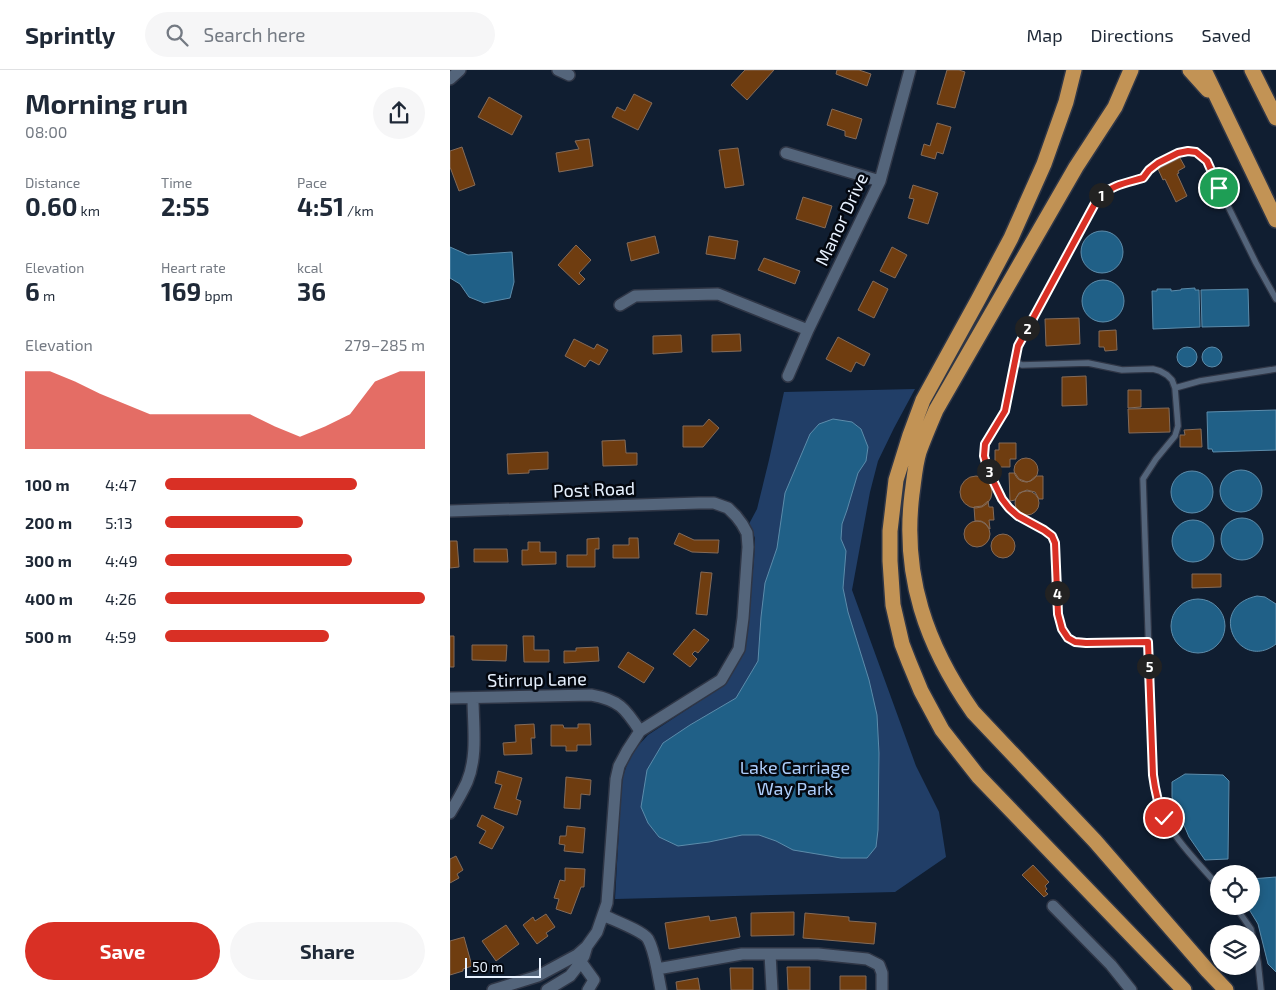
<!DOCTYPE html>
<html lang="en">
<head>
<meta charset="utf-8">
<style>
  body { margin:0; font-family:"Exo 2",sans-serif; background:#f6f6f7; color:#1f2937; height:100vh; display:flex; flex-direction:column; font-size:19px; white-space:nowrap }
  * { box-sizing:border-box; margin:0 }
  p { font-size:16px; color:#747a83 }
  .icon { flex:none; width:28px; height:28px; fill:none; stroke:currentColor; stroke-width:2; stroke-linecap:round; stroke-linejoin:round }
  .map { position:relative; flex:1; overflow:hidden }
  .sheet { display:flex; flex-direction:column; background:#fff; width:450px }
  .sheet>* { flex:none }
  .controls { position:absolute; left:760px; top:795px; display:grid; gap:10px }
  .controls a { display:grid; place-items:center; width:50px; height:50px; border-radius:50%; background:#fff; box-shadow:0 2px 8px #0003; font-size:25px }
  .scale { position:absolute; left:15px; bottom:12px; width:76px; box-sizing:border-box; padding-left:5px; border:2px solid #e8f2ff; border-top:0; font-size:14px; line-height:18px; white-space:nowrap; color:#e8f2ff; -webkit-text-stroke:4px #040810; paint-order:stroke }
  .pin { position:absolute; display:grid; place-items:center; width:42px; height:42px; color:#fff; margin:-21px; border:2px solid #fff; border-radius:50%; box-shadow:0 1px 5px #0007 }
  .km { position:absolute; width:25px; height:25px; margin:-12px; border-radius:50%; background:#222; color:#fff; font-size:14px; line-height:25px; text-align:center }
  .round { display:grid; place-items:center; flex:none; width:52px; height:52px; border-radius:26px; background:#f6f6f7 }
  .headline { display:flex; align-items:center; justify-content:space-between; height:85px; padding:0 25px }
  h1 { font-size:28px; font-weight:700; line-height:38px }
  .stats { display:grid; grid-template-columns:repeat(3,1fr); gap:8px; height:85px; padding:5px 25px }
  .stats div { display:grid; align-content:center }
  .stats b { font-size:25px; font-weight:700 }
  .stats small { font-size:14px; font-weight:400 }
  .stats p { font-size:14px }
  .chart { height:140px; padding:10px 25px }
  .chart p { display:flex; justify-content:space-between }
  .chart svg { width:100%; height:90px; margin-top:5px; fill:#d93025; opacity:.7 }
  .action { display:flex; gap:10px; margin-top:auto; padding:10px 25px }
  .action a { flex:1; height:58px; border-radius:30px; background:#d93025; color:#fff; font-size:20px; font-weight:700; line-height:58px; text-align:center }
  .action a+a { background:#f6f6f7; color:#1f2937 }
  ul { padding:0 25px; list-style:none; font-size:16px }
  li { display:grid; grid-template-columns:80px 60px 1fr; align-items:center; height:38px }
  li i { height:12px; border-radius:6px; background:#d93025 }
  header { display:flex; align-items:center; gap:30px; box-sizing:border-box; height:70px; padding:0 25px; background:#fff; border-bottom:1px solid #e0e1e3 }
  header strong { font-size:24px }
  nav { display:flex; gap:28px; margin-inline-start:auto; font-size:18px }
  .search { width:350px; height:45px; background:#f6f6f7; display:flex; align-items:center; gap:12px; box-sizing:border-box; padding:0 18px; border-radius:28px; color:#747a83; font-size:19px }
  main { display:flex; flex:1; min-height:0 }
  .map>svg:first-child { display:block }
</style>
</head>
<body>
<header>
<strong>Sprintly</strong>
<div class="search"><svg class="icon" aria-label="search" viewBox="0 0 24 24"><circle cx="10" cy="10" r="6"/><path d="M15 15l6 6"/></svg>Search here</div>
<nav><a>Map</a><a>Directions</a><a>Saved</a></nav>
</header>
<main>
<section class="sheet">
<div class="headline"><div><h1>Morning run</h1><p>08:00</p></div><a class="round"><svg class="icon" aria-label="share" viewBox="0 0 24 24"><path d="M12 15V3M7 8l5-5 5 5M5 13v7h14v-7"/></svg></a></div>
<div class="stats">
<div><p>Distance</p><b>0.60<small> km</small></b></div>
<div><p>Time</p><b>2:55</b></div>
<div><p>Pace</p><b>4:51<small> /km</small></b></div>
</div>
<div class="stats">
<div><p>Elevation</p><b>6<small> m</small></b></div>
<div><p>Heart rate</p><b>169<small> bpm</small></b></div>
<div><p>kcal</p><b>36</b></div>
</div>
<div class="chart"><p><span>Elevation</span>279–285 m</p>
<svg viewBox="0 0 160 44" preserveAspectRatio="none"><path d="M0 44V6L10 6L20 11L30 17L40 22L50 27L60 27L70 27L80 27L90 27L100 33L110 38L120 33L130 27L140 11L150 6L160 6V44z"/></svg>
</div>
<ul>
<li><b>100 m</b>4:47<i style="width:74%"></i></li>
<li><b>200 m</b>5:13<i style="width:53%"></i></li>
<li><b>300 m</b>4:49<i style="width:72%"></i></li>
<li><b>400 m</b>4:26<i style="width:100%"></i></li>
<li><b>500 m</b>4:59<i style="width:63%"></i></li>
</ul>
<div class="action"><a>Save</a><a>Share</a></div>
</section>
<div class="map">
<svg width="826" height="920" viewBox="0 0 826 920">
  <rect width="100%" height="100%" fill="#101e31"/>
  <!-- green -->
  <path fill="#213e67" d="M465,319L444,358L428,391L420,422L402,520L466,696L489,742L496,787L445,822L165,829L171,723L173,706L178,692L185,679L198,665L265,621L273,614L285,598L293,583L297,564L304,489L305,468L299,454L307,439L319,390L334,322Z"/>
  <!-- water -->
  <path fill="#206087" stroke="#5c8cab" d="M631 182a21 21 0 1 1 42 0a21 21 0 1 1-42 0Z
    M0,177L18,185L62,182L64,212L60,228L34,233L19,227L10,214L0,208Z
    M632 231a21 21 0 1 1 42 0a21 21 0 1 1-42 0Z
    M745,218V220H749L750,257L703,259L702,221H707V219H721V221L731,220V219Z
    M798,219L799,256L752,257L751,220Z
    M727 287a10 10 0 1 1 20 0a10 10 0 1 1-20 0Z
    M752 287a10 10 0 1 1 20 0a10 10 0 1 1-20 0Z
    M826,340V380L763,382L762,379H758L757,342Z
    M383,349L402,352L411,359L418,377L416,391L408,403L397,440L392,454L391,469L396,481L393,518L398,542L419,610L427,645L429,683L428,760L426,777L417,788H391L343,780L326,771L309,765H292L259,772L228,776L209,767L198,753L191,737L197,700L213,673L240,655L286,628L308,591L311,547L315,513L327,478L335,423L360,364L369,354Z
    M770 421a21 21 0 1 1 42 0a21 21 0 1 1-42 0Z
    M721 422a21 21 0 1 1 42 0a21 21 0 1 1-42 0Z
    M771 469a21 21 0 1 1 42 0a21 21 0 1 1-42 0Z
    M722 471a21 21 0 1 1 42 0a21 21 0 1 1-42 0Z
    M807,526L815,527L826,534V574C789,603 755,537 807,526Z
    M721 556a27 27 0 1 1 54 0a27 27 0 1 1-54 0Z
    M735,704L773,705L779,711L778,789L755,790L739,767L722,727V712Z
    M826,807V902L818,894L808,854L797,836H801V809Z"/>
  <!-- building -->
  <path fill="#6f3d10" stroke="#846b59" d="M295,0H324L297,30L281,15Z
    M387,0H409L421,4L417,16L386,4Z
    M497,0H509L515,2L505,38L487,34Z
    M184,24L202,33L188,60L162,47L167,37L175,41Z
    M39,27L72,46L62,65L28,47Z
    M382,39L412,49L406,69L395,66V61L377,55Z
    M487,53L501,57L493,84L487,82L485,89L471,85L474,74L480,76Z
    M139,69L143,96L109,102L106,83L129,79L125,71Z
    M12,77L25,115L9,121L0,97V81Z
    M288,78L294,115L275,118L269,80Z
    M730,88L735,97L728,101L729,103L727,104L737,126L726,132L715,109L713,110L708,99Z
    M463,115L488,123L478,154L458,148L464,129L459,128Z
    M353,127L382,136L375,158L346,149Z
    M205,166L209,183L181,191L177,173Z
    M259,166L288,171L285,189L256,184Z
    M126,175L141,190L129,203L135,209L129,215L108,195Z
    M442,177L457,185L445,208L430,201Z
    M314,188L350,201L345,214L308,200Z
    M423,211L438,219L424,248L408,240Z
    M629,248L630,274L596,276L595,249Z
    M666,260L667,280L655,281L654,277H649V261Z
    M290,264L291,281L262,282V265Z
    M231,265L232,282L203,284V266Z
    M388,267L420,284L414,296L406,292L401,302L376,289Z
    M124,269L144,279L147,274L158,280L149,295L140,290L135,297L115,286Z
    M636,306L637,335L612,336V307Z
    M678,320H691V337L678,338Z
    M719,338L720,362L679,363L678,339Z
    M259,349L269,358L253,377H233V356H253Z
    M751,359L752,377H730V365H735L734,360Z
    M175,370L176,383H187V395L153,396L152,371Z
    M549,373H566V389H560V397H545V380H549Z
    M98,382V399L79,400V403L58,404L57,384Z
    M564 400a12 12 0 1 1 24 0a12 12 0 1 1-24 0Z
    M559,403H565L569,409L577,412L580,411L586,406H593V429H589L585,422L577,420L569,423L565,430L560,431Z
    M510 422a16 16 0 1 1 32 0a16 16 0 1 1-32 0Z
    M565 433a12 12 0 1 1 24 0a12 12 0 1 1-24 0Z
    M538,431L539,437H543L544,450H539L540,459L535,453L531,451H525L524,437L532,436Z
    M514 464a13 13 0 1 1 26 0a13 13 0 1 1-26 0Z
    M229,463L244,470H269L268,483L242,482L224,474Z
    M541 476a12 12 0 1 1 24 0a12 12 0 1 1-24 0Z
    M149,468V479H145V497H117V485H137V469Z
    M179,468H188L189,488H163V475H179Z
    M0,471H7L9,497L0,498Z
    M78,472H90V482H106V494L72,495V480H78Z
    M24,479H57L58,492H24Z
    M251,502L262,503L257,545L246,544Z
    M742,504H771V517L742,518Z
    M244,559L259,570L248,583L245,581L242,584L247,589L240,597L223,584Z
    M0,566H4V597H0Z
    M73,566H84V580H99V592H74Z
    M22,575H57L56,591L22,590Z
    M148,577L149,591L114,593V581H126V578Z
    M178,582L204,598L194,613L168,597Z
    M84,654L85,668H81L82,684L54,685L53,673L66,672L65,655Z
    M128,654H140L141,675H127V681H116V676H101V655H113L114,658H128Z
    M48,701L72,708L66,729L71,731L67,745L44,738L52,715L45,713Z
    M116,707L141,710L140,725L131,724L130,739L114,738Z
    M32,745L54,757L42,779L29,773L36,761L27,756Z
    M117,756L135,758L133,783L114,781L115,775L109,774L110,766H116Z
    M6,786L13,800L7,804L9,808L0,813V789Z
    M583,795L599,812L595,816L597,819L595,821L598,824L594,827L572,805Z
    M115,798L135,799L134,817H131L121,844L106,839L109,829L104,828L110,810L115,811Z
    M344,842V865L301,866V843Z
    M355,843L399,847V851L426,853L424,874L353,868Z
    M96,844L105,857L96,863L98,866L87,874L73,855L83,847L85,851Z
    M259,846L260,851L286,847L290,867L219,879L215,853Z
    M56,855L69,874L46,891L32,871Z
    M14,867L22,896L13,899V901L0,905V871Z
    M337,897H360V920H338Z
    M280,898H303V920H281Z
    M390,906H416V920H390Z
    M248,908L250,920H227L226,912Z"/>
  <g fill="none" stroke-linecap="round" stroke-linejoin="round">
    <defs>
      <path id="service" d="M564,291L572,295L638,293L672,300L703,299L710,301L717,305L722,310L725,318L728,356L725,366L706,389L693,409L703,705C704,715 705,726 709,736C721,767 748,792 769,817
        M725,318L750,311L826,299
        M698,572L636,573L625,572L618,567L612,559L607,544L605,473L603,466L594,460L568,446L559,438L552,429L538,400L534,386L535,374L555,341L568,276L649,126C663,115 676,113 693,108L699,100L708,93L728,83L738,81H746L751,85L757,91L769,118L806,193L826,229
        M785,836L801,859L808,892L811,920"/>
      <path id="minor" d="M108,0L119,5
        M0,9L10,0
        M336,83L430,111
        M170,235L185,226L268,224L358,260
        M338,306L358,260L430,111L460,0
        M0,441L249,433H264L278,438L286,446L292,454L297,463L298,477L293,548L289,579L271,610L190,661L177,681L169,696L166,709L157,833L147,862L137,876L134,886L127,897L120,906L97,920
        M0,628L141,625C169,630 175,638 190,661
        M0,743C6,733 12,723 17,712C28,686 23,655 23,628
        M603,836L661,895L681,920
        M153,845C163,850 193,861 198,869C203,878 205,889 207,899L292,884H368L417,889L429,895L432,903V920
        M320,884L322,920
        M131,892L144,910L138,920
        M207,899L211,920
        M43,920L88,906L127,885L136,877"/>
      <path id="motorway" d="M624,0L616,32L594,94L561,168L528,230L473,330L460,365L446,410L440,461V491L443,535L452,574L459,592L471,621L492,660L528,706L734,920
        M681,0L665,37L626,97L486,340C480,354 474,368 469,382C465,395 464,410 462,424C452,506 476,575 523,642L645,771L757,900L776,920
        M740,0L758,20
        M754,0L826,150
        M802,0L826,48"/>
    </defs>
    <!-- service casing -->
    <use href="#service" stroke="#2f3646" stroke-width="8"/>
    <!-- minor casing -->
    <use href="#minor" stroke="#2f3646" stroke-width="14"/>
    <!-- motorway casing -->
    <use href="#motorway" stroke="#2f3646" stroke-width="18"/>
    <!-- service -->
    <use href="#service" stroke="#54657b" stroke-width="5.5"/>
    <!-- minor -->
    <use href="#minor" stroke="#54657b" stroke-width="11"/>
    <!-- motorway -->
    <use href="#motorway" stroke="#c29355" stroke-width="15"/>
  </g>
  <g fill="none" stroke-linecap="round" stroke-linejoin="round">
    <defs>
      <path id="route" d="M714,748C708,734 705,720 703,705L698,572L636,573L625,572L618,568L612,559L608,544L605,473L602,466L594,460L568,446L559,438L552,429L538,400L534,386L535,374L555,341L568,276L649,126C663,115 676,113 693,108L699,100L708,93L728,83L738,81L746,82L757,91L769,118"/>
    </defs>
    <!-- route casing -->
    <use href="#route" stroke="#fff" stroke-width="10"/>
    <!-- route -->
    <use href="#route" stroke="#d93025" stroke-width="6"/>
  </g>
  <g text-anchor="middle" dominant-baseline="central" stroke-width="5" stroke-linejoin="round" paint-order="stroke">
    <!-- street labels -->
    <g font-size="18" fill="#e8f2ff" stroke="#040810">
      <text transform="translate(391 149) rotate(-65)">Manor Drive</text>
      <text transform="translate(144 419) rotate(-2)">Post Road</text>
      <text transform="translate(87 609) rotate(-1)">Stirrup Lane</text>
    </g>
    <!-- park labels -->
    <g font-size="18" fill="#adcdfa" stroke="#040810">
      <text x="345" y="697">Lake Carriage<tspan x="345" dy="21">Way Park</tspan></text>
    </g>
  </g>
</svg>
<div class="controls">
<a><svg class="icon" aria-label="locate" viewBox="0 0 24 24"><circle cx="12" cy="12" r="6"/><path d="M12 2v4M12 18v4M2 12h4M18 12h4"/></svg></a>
<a><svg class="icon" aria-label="layers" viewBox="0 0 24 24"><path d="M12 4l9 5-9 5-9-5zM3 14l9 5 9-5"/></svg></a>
</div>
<div class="scale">50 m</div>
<div class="pin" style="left:769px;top:118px;background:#1e9e55"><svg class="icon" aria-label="arrive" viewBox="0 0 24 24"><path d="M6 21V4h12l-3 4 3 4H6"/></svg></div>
<div class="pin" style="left:714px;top:748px;background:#d93025"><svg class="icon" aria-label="check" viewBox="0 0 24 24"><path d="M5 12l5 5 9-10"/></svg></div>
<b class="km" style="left:651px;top:125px">1</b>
<b class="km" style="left:577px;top:258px">2</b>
<b class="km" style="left:539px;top:401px">3</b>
<b class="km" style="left:607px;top:523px">4</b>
<b class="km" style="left:699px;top:596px">5</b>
</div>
</main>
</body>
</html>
